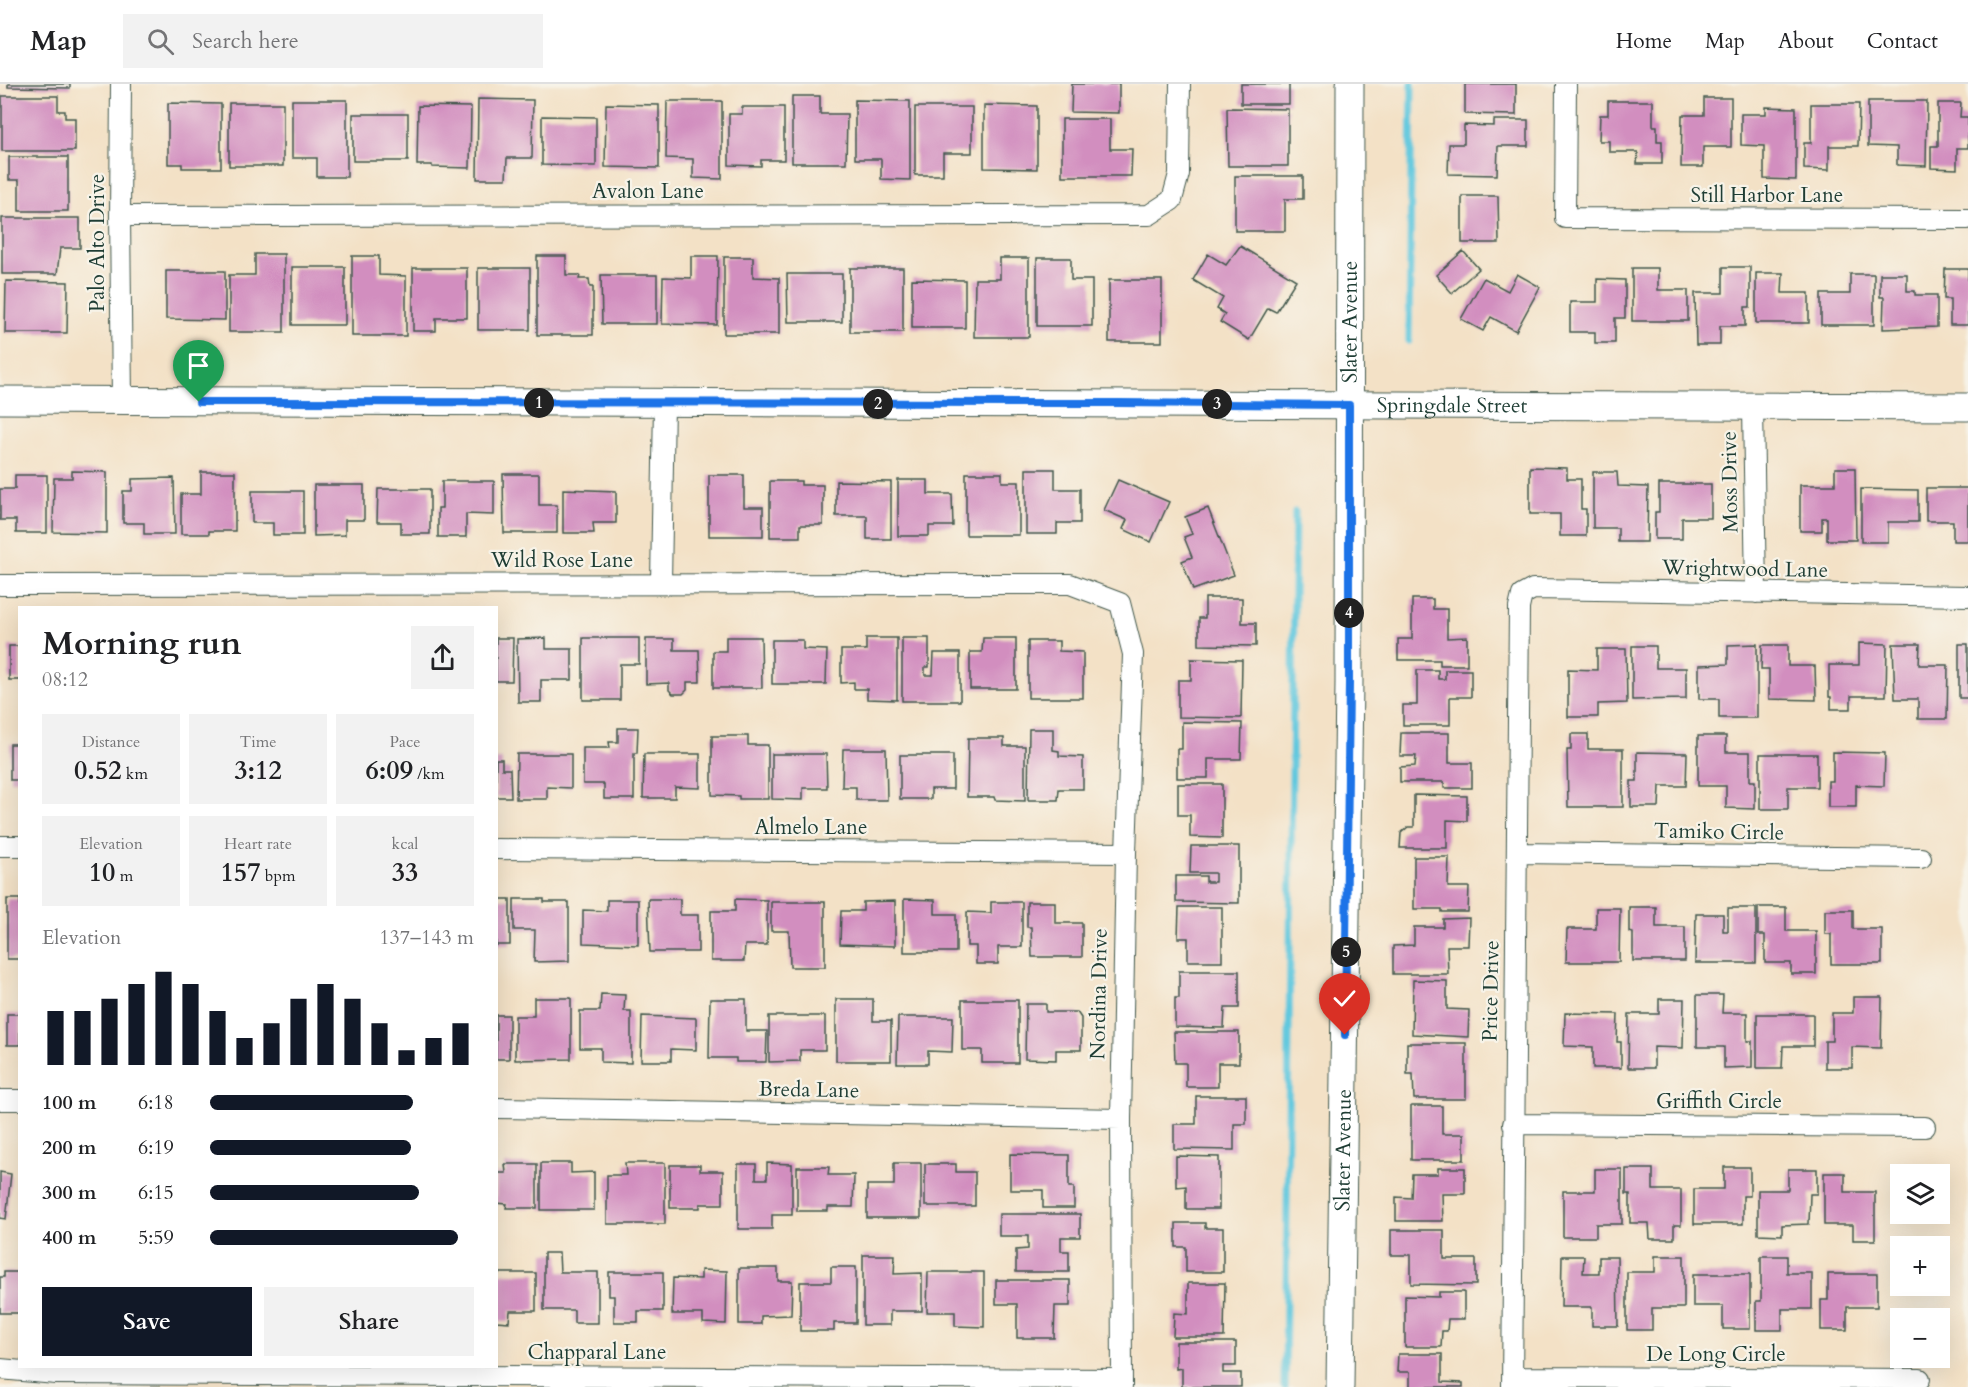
<!DOCTYPE html>
<html lang="en">
<head>
<meta charset="utf-8">
<style>
  body { margin:0; font-family:Cardo,serif; background:#f2f2f2; color:#202124; height:100vh; display:flex; flex-direction:column; font-size:22px; white-space:nowrap }
  * { box-sizing:border-box; margin:0 }
  p { font-size:20px; color:#757577 }
  .icon { flex:none; width:33px; height:33px; fill:none; stroke:currentColor; stroke-width:2; stroke-linecap:round; stroke-linejoin:round }
  .map { position:relative; flex:1; overflow:hidden }
  .drawer { position:absolute; left:18px; top:522px; width:480px; height:762px; display:flex; flex-direction:column; background:#fff; border-radius:0px; box-shadow:0 6px 24px #0002 }
  .drawer>* { flex:none }
  .buttons { position:absolute; left:1890px; top:1080px; display:grid; gap:12px }
  .buttons a { display:grid; place-items:center; width:60px; height:60px; border-radius:0px; background:#fff; box-shadow:0 6px 24px #0002; font-size:30px }
  .pin { position:absolute; display:grid; place-items:center; width:51px; height:51px; color:#fff; margin:-62px -26px; border-radius:50% 50% 50% 0; rotate:-45deg; box-shadow:0 0 6px #0007 }
  .pin .icon { rotate:45deg }
  .km { position:absolute; width:30px; height:30px; margin:-15px; border-radius:50%; background:#222; color:#fff; font-size:16px; line-height:30px; text-align:center }
  .round { display:grid; place-items:center; flex:none; width:63px; height:63px; border-radius:0px; background:#f2f2f2 }
  .summary { display:flex; align-items:center; justify-content:space-between; height:102px; padding:0 24px }
  h1 { font-size:33px; font-weight:700; line-height:45px }
  .stats { display:grid; grid-template-columns:repeat(3,1fr); gap:9px; height:102px; padding:6px 24px }
  .stats div { display:grid; align-content:center; border-radius:0px; background:#f2f2f2; text-align:center }
  .stats b { font-size:26px; font-weight:700 }
  .stats small { font-size:16px; font-weight:400 }
  .stats p { font-size:16px }
  .chart { height:168px; padding:12px 24px }
  .chart p { display:flex; justify-content:space-between }
  .chart svg { width:100%; height:108px; margin-top:6px; stroke:#111827; stroke-width:6 }
  .cta { display:flex; gap:12px; margin-top:auto; padding:12px 24px }
  .cta a { flex:1; height:69px; border-radius:0px; background:#111827; color:#fff; font-size:24px; font-weight:700; line-height:69px; text-align:center }
  .cta a+a { background:#f2f2f2; color:#202124 }
  ul { padding:0 24px; list-style:none; font-size:20px }
  li { display:grid; grid-template-columns:96px 72px 1fr; align-items:center; height:45px }
  li i { height:15px; border-radius:8px; background:#111827 }
  header { display:flex; align-items:center; gap:36px; box-sizing:border-box; height:84px; padding:0 30px; background:#fff; border-bottom:2px solid #e0e0e0 }
  header strong { font-size:28px }
  nav { display:flex; gap:33px; margin-inline-start:auto; font-size:21px }
  .search { width:420px; height:54px; background:#f2f2f2; display:flex; align-items:center; gap:15px; box-sizing:border-box; padding:0 21px; border-radius:0px; color:#757577; font-size:22px }
  .map>svg:first-child { display:block }
</style>
</head>
<body>
<header>
<strong>Map</strong>
<div class="search"><svg class="icon" aria-label="search" viewBox="0 0 24 24"><circle cx="10" cy="10" r="6"/><path d="M15 15l6 6"/></svg>Search here</div>
<nav><a>Home</a><a>Map</a><a>About</a><a>Contact</a></nav>
</header>
<div class="map">
<svg width="1968" height="1303" viewBox="0 0 1968 1303">
  <rect width="100%" height="100%" fill="#f7f3e8"/>
  <filter id="ink" filterUnits="userSpaceOnUse"><feTurbulence type="fractalNoise" baseFrequency=".0167" numOctaves="2"/><feDisplacementMap in="SourceGraphic" scale="12" xChannelSelector="R" yChannelSelector="G"/><feConvolveMatrix kernelMatrix="1 2 1 2 8 2 1 2 1" color-interpolation-filters="sRGB"/></filter>
  <filter id="wash" filterUnits="userSpaceOnUse"><feTurbulence type="fractalNoise" baseFrequency=".008" numOctaves="4" result="noise"/><feDisplacementMap in="SourceGraphic" scale="24" xChannelSelector="R" yChannelSelector="G"/><feGaussianBlur stdDeviation="1.35" result="paint"/><feColorMatrix in="noise" values="0 0 0 0 0 0 0 0 0 0 0 0 0 0 0 0 0 1.4 0 .05"/><feComposite in="paint" operator="in"/></filter>
  <g filter="url(#wash)">
    <rect width="100%" height="100%" fill="#f3e1c6"/>
    <g fill="none" stroke-linecap="round" stroke-linejoin="round">
      <!-- stream -->
      <path stroke="#61c8de" stroke-width="7" d="M1409,257L1412,0
        M1285,1303L1295,428"/>
    </g>
    <g id="blocks">
      <!-- building -->
      <path fill="#d28ebf" d="M8,0H70V4L8,3Z
        M1072,0H1119V29L1071,28Z
        M1241,0H1289V20H1241Z
        M1465,0H1516V31L1465,30Z
        M2,12H58V27H65V34H75V67H2Z
        M792,12H820V30H847L846,79H792Z
        M1704,14H1731V63H1703V83H1681L1682,31H1704Z
        M478,15L533,16L532,74H507L506,95H477Z
        M292,16H347V93H317V74H292Z
        M855,16L910,17V96L881,95V75H855Z
        M667,17H722V95L693,94V75L666,74Z
        M1608,17H1653V42H1657V57H1662V80H1637L1638,68H1609V57H1599L1600,31H1608Z
        M1868,17H1927L1926,82L1897,81V63L1868,62Z
        M168,19L221,20V84H182V80H168Z
        M229,19H283V82H229Z
        M1938,19H1961L1960,33H1968V64H1957V85L1931,84V62H1938Z
        M606,20L659,21V84L605,83Z
        M1811,20H1859L1858,62H1829V86L1804,85V59H1811Z
        M984,21L1037,22V85L984,84Z
        M418,22L471,23L470,84L432,83V81H417Z
        M742,23H784V76H761V82L729,81V30H742Z
        M915,23H972V69H943V91H915Z
        M1766,23L1796,24V96L1764,95V62L1741,61V30H1766Z
        M1227,24L1288,25V82H1228Z
        M353,30H408V77H353Z
        M542,32L596,33V82L542,81Z
        M1062,35H1110V65H1132L1131,92H1062Z
        M1494,36H1528V62H1498L1497,91L1448,90L1449,60H1464V41L1494,42Z
        M9,73H68V127H19V96H9Z
        M1235,92H1303V115H1285V147H1235Z
        M1462,112H1498L1499,159H1462Z
        M2,134H80V164H60L57,190H2Z
        M1240,162L1296,196L1276,228L1268,224L1249,256L1220,238L1225,230L1217,225L1223,214L1193,196L1208,170L1226,181Z
        M1463,167L1479,185L1452,209L1436,191Z
        M255,170H284V248H229V191H255Z
        M352,172H379V191L406,192V252H352Z
        M537,172H566V191H580L579,195H589L590,203H593V251H537Z
        M691,172H718L717,241L662,240L663,193L691,194Z
        M724,173H753V193L779,194V250H724Z
        M1000,174H1029V253H974L975,195H1000Z
        M1037,174H1071V196H1092V242H1037Z
        M292,183H345V241H292Z
        M1723,183H1750V223H1745V242H1720V261H1696L1695,209H1723Z
        M413,184H467V234H436V247H413Z
        M478,184H530V246H478Z
        M850,184H903V248H850Z
        M1632,184H1658V206H1688V237H1632Z
        M1945,185H1968V241H1950V215H1944Z
        M166,187H225V236L166,235Z
        M1756,189H1783L1782,209H1809V239H1756Z
        M787,190H842V238H788Z
        M1517,190L1540,203L1516,247L1491,233L1483,247L1461,235L1484,194L1508,207Z
        M1850,190H1874V241H1821V210H1850Z
        M1880,190H1907V207H1915V211H1937V243L1883,245L1884,213H1880Z
        M601,191H657V240H602Z
        M912,195L965,196V244H912Z
        M1597,195L1625,196V234H1615V259H1595V248H1570V218H1597Z
        M1109,196H1162V258H1109Z
        M6,197L68,198L67,249H5Z
        M1530,383L1567,384V395H1581V425H1586V452H1560V430H1530Z
        M1835,384H1855L1856,456H1827V434H1822V447H1800V401H1835Z
        M1026,385H1055V405H1080V439H1057V450H1026Z
        M72,387L107,388V449L53,448L54,394H72Z
        M201,388H235V447H209V450H181V410H201Z
        M1593,388H1617L1618,402L1648,403L1647,458H1618V444H1593Z
        M966,389H1002V398H1019V451H966Z
        M503,390H539V421H557V449H504Z
        M15,391H47V449H16V436H0V405H15Z
        M709,391H744V423H763V452H709Z
        M174,394L175,450H144V439H123V407H132V395Z
        M898,396H928V410H952L953,442H929V452H898Z
        M1118,396L1169,418L1151,458L1123,445L1127,436L1104,426Z
        M442,397H494V431L466,430V453H438V424H442Z
        M770,397H801V401H823V441H800V453H770Z
        M836,397L891,398V455H867V432H836Z
        M1659,400H1711V434H1682V455H1655V428H1659Z
        M314,401H364V436H345V451L314,452Z
        M1926,404H1968V457H1953V437H1926Z
        M378,405H430V450H401V438H377Z
        M563,405L616,407V439H593L594,449H563Z
        M1861,405L1918,406V438H1888V458H1861Z
        M252,407H303V451H273V439H252Z
        M1208,424L1234,491L1193,506L1182,477L1192,473L1184,453L1192,450L1185,433Z
        M1205,514H1242V539H1256V562L1199,561V534H1205Z
        M1412,515H1433V525H1447V554L1467,553V581H1440V576H1398V555H1412Z
        M726,553H761L762,604H713V567H726Z
        M496,554H513L512,597H496Z
        M546,554V565H572V596H541V618H518L517,555Z
        M583,554H639V580H620V616H583Z
        M866,554H897V616L867,615V605H854V598L841,599V566H866Z
        M902,554H929V583H925V591H933L934,569H960V617H902Z
        M983,554H1016V605H970V568H982Z
        M646,555H674V566H699L700,598H687V606L683,610H673L669,606V599L646,600Z
        M772,556H803V565L827,566L826,600H772Z
        M1028,557H1059V567L1083,568V614H1028Z
        M1859,559L1887,560L1886,612H1851V625H1831V613H1829V581H1859Z
        M1757,560V634H1719V615H1699V581L1728,580V561Z
        M1893,560H1920L1919,581H1948L1947,635H1918V615H1895Z
        M1959,560H1968V614H1959Z
        M1762,561H1788V582H1815L1816,616L1769,615V585H1761Z
        M9,562H20V596H9Z
        M1632,562H1656V584H1686V615L1632,616Z
        M1597,565H1626L1627,619L1598,620V633H1568V585L1597,586Z
        M1191,575L1242,576L1241,634L1178,633V596H1191Z
        M1417,586H1438V595H1445V586H1471V613H1450V641H1403V621H1417Z
        M1182,638L1242,639L1241,675H1208V694H1177V665H1182Z
        M618,644H638L637,669H634V715H604V700H583V664H610L609,658H618Z
        M1029,645H1053V666L1059,667V672L1083,673V705H1059L1058,716H1028Z
        M1401,649H1449V679H1472V704H1444V698H1400V683L1415,682L1416,672H1400Z
        M1571,650H1588V665H1623V723H1568L1567,666H1571Z
        M712,652H748V661H768V715H739V712L712,711Z
        M1698,652H1726V668H1750V697H1755V725L1726,724V702H1698Z
        M968,654H1004V662H1025V717L995,716L994,713H967Z
        M10,660H20V696H10Z
        M843,665H886L887,716H856V703H842Z
        M1637,668L1687,669L1686,702H1660L1659,723H1631V697H1637Z
        M1833,668L1885,669L1884,702L1856,701V723H1828V697H1833Z
        M517,670H571V704L547,703V715H516Z
        M644,670H700V704L675,703V714H643Z
        M772,670H826L827,704H803V716L772,715Z
        M1760,670H1817V703H1788V725H1760Z
        M900,671H953V705H931V715H900Z
        M496,675H502V685H510L511,713H496Z
        M1178,700H1222V754L1190,753V731H1178Z
        M1414,711L1467,712V737L1447,736V764H1400L1401,749L1408,743H1414Z
        M1191,762H1239V819L1176,818V792H1206V798H1215V789H1190Z
        M1414,773H1449L1448,803H1469L1468,828H1442V825H1414Z
        M7,815H20V875H7Z
        M496,815H510V861H496Z
        M514,815H544V818H569V877L534,878L535,846H514Z
        M648,815H680V831H698V868H650Z
        M735,815L767,816V861H745L744,877H711V827H735Z
        M904,815L935,816V830H956V868H904Z
        M607,816H638V861L583,859V826L607,827Z
        M895,817V862L840,860L841,827H863V818Z
        M771,818H825V883H790L789,847H771Z
        M991,818H1022V863H998V880H976V862H967V828L991,829Z
        M1027,818H1055V839H1082V873H1032L1031,843H1027Z
        M1179,823H1222V877H1188V854H1178Z
        M1629,823H1656V843H1685V877H1633V849L1629,848Z
        M1758,823H1786V847H1816V890H1791V879H1765V851H1758Z
        M1596,824H1620L1619,878H1566L1567,845H1596Z
        M1728,824H1756V879H1695L1696,830H1723V847H1728Z
        M1825,826H1853V845H1882V880H1831V850H1825Z
        M1469,834L1468,862H1447L1448,890H1393V862L1414,861V843H1443V835Z
        M1179,887H1239V924H1225L1224,944L1175,943V914H1179Z
        M1413,896L1447,897V925L1469,926L1468,953L1412,950Z
        M601,910L625,911L624,927H631V979L601,978V964H580V927H600Z
        M1697,911H1723L1722,929H1747V957H1752V983L1724,984V963H1697Z
        M1853,913H1882L1881,964L1852,963V984H1825V957H1832V929H1853Z
        M534,914H571V975L515,976V932H534Z
        M710,915H746V947H767L766,978H736V974H709Z
        M836,915H873V937H891V977H836Z
        M1659,915H1684L1683,964L1654,963V984H1628L1629,930H1659Z
        M962,916H1018V979H982V966H962Z
        M1026,920H1046V928H1077L1081,934V966H1056V976L1025,975Z
        M1565,929L1618,930L1617,958H1621V984H1593V963L1564,962Z
        M7,930H20V961H7Z
        M1757,930H1813V962H1783L1782,984H1757Z
        M496,931H509V975H496Z
        M642,932L696,934V966L671,965V977H641Z
        M769,932H825V966H800V977L769,978Z
        M898,933H953L952,968L928,967V980H897Z
        M1174,948H1239V979H1218V1003H1186V979H1175Z
        M1407,959H1466V1015H1414L1413,990H1407Z
        M1196,1012H1246V1040H1234V1066L1174,1065V1040H1196Z
        M1411,1022H1442V1050H1464V1076H1411Z
        M1010,1070L1069,1071V1103H1074V1124H1043V1106H1010Z
        M1176,1072L1219,1073V1125H1186V1102L1176,1103Z
        M541,1079H571V1089L594,1088V1126H541Z
        M625,1079H665V1140H607V1091H626Z
        M767,1079L792,1080V1131H772V1145H738V1080H756V1095H767Z
        M894,1079H921V1134H867V1101H894Z
        M505,1080H537V1124H506L507,1120L496,1119V1089H506Z
        M925,1080H956V1088H975V1122H925Z
        M670,1081H700V1087H723V1120H700V1124H670Z
        M797,1083H829L828,1091H854L853,1123H828V1127H797Z
        M1724,1083H1750V1112H1743V1140H1694V1105H1724Z
        M1438,1084H1465V1110H1442L1443,1137H1396V1113L1411,1114L1412,1090H1438Z
        M1595,1085H1622V1140H1596V1153H1563V1107H1595Z
        M1626,1085H1653V1106H1681V1141H1674V1155H1650L1649,1139H1630V1110H1626Z
        M1788,1085H1817V1110H1810L1809,1140L1782,1141V1151L1758,1150V1106H1788Z
        M0,1088L11,1090L6,1135L0,1134Z
        M1824,1089H1845V1108H1875V1156H1853V1141H1824Z
        M999,1130H1080V1153H1061V1167H1069V1188H1016V1166L1028,1165V1152H999Z
        M1176,1139H1205V1144H1223V1188H1186V1163H1176Z
        M1391,1146H1444V1175H1476V1201L1411,1200V1171H1391Z
        M544,1169H559L560,1188H598V1239H574V1226H544Z
        M863,1171H895L894,1190L922,1189V1227H890V1241H863Z
        M1562,1172H1584L1583,1189H1599V1173H1617L1618,1242H1592V1223H1561Z
        M1655,1172H1684V1224H1652V1246H1627V1188H1655Z
        M1761,1172H1787V1189H1812V1225H1782V1246H1756V1217H1761Z
        M831,1183H856V1239H834V1247H800V1198H831Z
        M739,1184H778V1197H792L791,1231L761,1232V1240H739Z
        M701,1186L727,1187L726,1240L703,1239V1230H672L673,1194L701,1195Z
        M4,1188H20V1229H0V1193H4Z
        M609,1188H663V1227H638V1238H614V1212H609Z
        M928,1188H984V1243L955,1242V1228H927Z
        M496,1189H536V1227H510L509,1238L496,1237Z
        M1693,1190H1750V1245H1723V1222H1693Z
        M1828,1190H1877V1223H1847V1246H1821V1216H1828Z
        M996,1196H1070V1222H1055L1054,1254H1017V1220H996Z
        M1188,1199H1225L1224,1253H1173L1174,1229L1188,1230Z
        M1439,1208H1464V1235H1448L1447,1247H1442L1441,1263H1405V1212L1439,1213Z
        M1176,1258H1236V1282H1223V1289H1241V1303H1182V1284L1176,1285Z
        M1398,1270H1442V1298L1463,1299V1303H1410V1288H1397Z"/>
    </g>
  </g>
  <g filter="url(#ink)">
    <use href="#blocks" fill-opacity="0" stroke="#3f564a" stroke-width="1.5"/>
    <g fill="none" stroke-linecap="round" stroke-linejoin="round">
      <defs>
        <path id="street" d="M121,0L120,132L122,317
          M1566,0L1565,134L1968,135
          M120,132L1149,131L1172,116L1179,90L1180,0
          M1753,323L1756,509
          M661,499L664,319
          M0,501L1070,500L1120,519L1133,570L1126,769L1121,1035L1122,1303
          M0,762H20
          M496,765L1126,769
          M1517,769L1921,774
          M0,1016H20
          M496,1024L1121,1035
          M1513,1040L1925,1043
          M0,1285L56,1290L1122,1295
          M1512,1293L1920,1295
          M1512,1303L1519,524L1522,511L1533,505L1968,512"/>
        <g id="secondary">
          <path id="s1" d="M0,316L1968,323"/>
          <path id="s2" d="M1340,1303L1349,598L1350,0"/>
        </g>
      </defs>
      <!-- street casing -->
      <use href="#street" stroke="#3f564a" stroke-width="22"/>
      <!-- secondary casing -->
      <use href="#secondary" stroke="#3f564a" stroke-width="29"/>
      <!-- street -->
      <use href="#street" stroke="#fff" stroke-width="20"/>
      <!-- secondary -->
      <use href="#secondary" stroke="#fff" stroke-width="27"/>
    </g>
  </g>
  <g fill="none" stroke-linecap="round" stroke-linejoin="round" filter="url(#ink)">
    <defs>
      <path id="route" d="M199,318L1118,319L1349,321V598L1345,951"/>
    </defs>
    <!-- route casing -->
    <use href="#route" stroke="#fff" stroke-width="12"/>
    <!-- route -->
    <use href="#route" stroke="#1a73e8" stroke-width="8"/>
  </g>
  <g text-anchor="middle" dominant-baseline="central" stroke-width="4.5" stroke-linejoin="round" paint-order="stroke">
    <!-- street labels -->
    <g font-size="21" fill="#1f3d34" stroke="#f7f3e8">
      <text x="648" y="107">Avalon Lane</text>
      <text x="1767" y="111">Still Harbor Lane</text>
      <text transform="translate(97 159) rotate(-90)">Palo Alto Drive</text>
      <text stroke="none"><textPath href="#s2" startOffset="1065">Slater Avenue</textPath></text>
      <text stroke="none"><textPath href="#s1" startOffset="1452">Springdale Street</textPath></text>
      <text transform="translate(1730 398) rotate(-91)">Moss Drive</text>
      <text x="562" y="476">Wild Rose Lane</text>
      <text transform="translate(1745 485) rotate(1)">Wrightwood Lane</text>
      <text x="811" y="743">Almelo Lane</text>
      <text transform="translate(1719 748) rotate(1)">Tamiko Circle</text>
      <text transform="translate(1491 907) rotate(-89)">Price Drive</text>
      <text transform="translate(1099 910) rotate(-89)">Nordina Drive</text>
      <text transform="translate(809 1006) rotate(1)">Breda Lane</text>
      <text x="1719" y="1017">Griffith Circle</text>
      <text stroke="none"><textPath href="#s2" startOffset="237">Slater Avenue</textPath></text>
      <text x="597" y="1268">Chapparal Lane</text>
      <text x="1716" y="1270">De Long Circle</text>
    </g>
  </g>
</svg>
<div class="buttons">
<a><svg class="icon" aria-label="layers" viewBox="0 0 24 24"><path d="M12 4l9 5-9 5-9-5zM3 14l9 5 9-5"/></svg></a>
<a>+</a>
<a>−</a>
</div>
<div class="pin" style="left:199px;top:318px;background:#1e9e55"><svg class="icon" aria-label="arrive" viewBox="0 0 24 24"><path d="M6 21V4h12l-3 4 3 4H6"/></svg></div>
<div class="pin" style="left:1345px;top:951px;background:#d93025"><svg class="icon" aria-label="check" viewBox="0 0 24 24"><path d="M5 12l5 5 9-10"/></svg></div>
<b class="km" style="left:539px;top:319px">1</b>
<b class="km" style="left:878px;top:320px">2</b>
<b class="km" style="left:1217px;top:320px">3</b>
<b class="km" style="left:1349px;top:529px">4</b>
<b class="km" style="left:1346px;top:868px">5</b>
<section class="drawer">
<div class="summary"><div><h1>Morning run</h1><p>08:12</p></div><a class="round"><svg class="icon" aria-label="share" viewBox="0 0 24 24"><path d="M12 15V3M7 8l5-5 5 5M5 13v7h14v-7"/></svg></a></div>
<div class="stats">
<div><p>Distance</p><b>0.52<small> km</small></b></div>
<div><p>Time</p><b>3:12</b></div>
<div><p>Pace</p><b>6:09<small> /km</small></b></div>
</div>
<div class="stats">
<div><p>Elevation</p><b>10<small> m</small></b></div>
<div><p>Heart rate</p><b>157<small> bpm</small></b></div>
<div><p>kcal</p><b>33</b></div>
</div>
<div class="chart"><p><span>Elevation</span>137–143 m</p>
<svg viewBox="0 0 160 44" preserveAspectRatio="none"><path d="M5 44V22M15 44V22M25 44V17M35 44V11M45 44V6M55 44V11M65 44V22M75 44V33M85 44V27M95 44V17M105 44V11M115 44V17M125 44V27M135 44V38M145 44V33M155 44V27"/></svg>
</div>
<ul>
<li><b>100 m</b>6:18<i style="width:77%"></i></li>
<li><b>200 m</b>6:19<i style="width:76%"></i></li>
<li><b>300 m</b>6:15<i style="width:79%"></i></li>
<li><b>400 m</b>5:59<i style="width:94%"></i></li>
</ul>
<div class="cta"><a>Save</a><a>Share</a></div>
</section>
</div>
</body>
</html>
